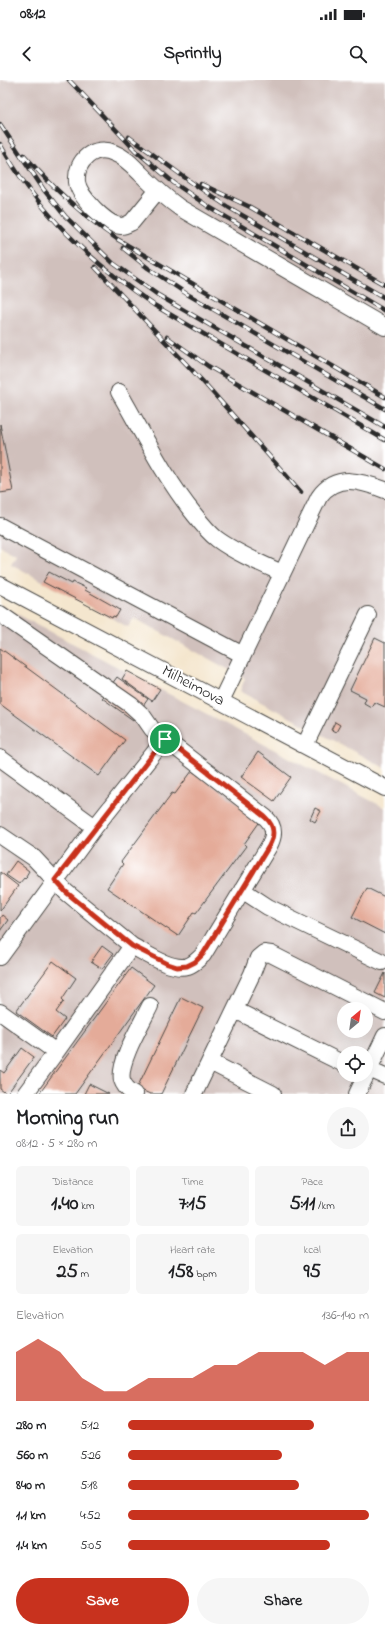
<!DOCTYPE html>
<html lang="en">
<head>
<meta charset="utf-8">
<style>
  body { margin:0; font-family:"Indie Flower",sans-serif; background:#f6f6f6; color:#202124; height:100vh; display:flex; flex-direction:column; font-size:15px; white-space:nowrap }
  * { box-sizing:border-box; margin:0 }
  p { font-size:13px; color:#757577 }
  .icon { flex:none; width:22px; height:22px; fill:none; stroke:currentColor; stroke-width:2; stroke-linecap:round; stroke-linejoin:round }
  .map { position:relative; height:1014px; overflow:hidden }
  .panel { display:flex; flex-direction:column; background:#fff; flex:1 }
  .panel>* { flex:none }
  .needle { width:26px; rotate:29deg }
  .buttons { position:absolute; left:337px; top:922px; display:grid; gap:8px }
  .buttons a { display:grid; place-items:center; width:36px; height:36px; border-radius:50%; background:#fff; box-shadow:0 4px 16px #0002; font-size:20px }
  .pin { position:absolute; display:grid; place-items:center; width:34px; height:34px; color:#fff; margin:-17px; border:2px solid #fff; border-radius:50%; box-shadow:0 1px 4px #0007 }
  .round { display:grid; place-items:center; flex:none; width:42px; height:42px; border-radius:21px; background:#f6f6f6 }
  .headline { display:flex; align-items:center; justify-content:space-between; height:68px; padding:0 16px }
  h1 { font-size:22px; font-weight:700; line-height:30px }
  .metrics { display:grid; grid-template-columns:repeat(3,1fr); gap:6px; height:68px; padding:4px 16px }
  .metrics div { display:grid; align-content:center; border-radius:6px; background:#f6f6f6; text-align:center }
  .metrics b { font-size:20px; font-weight:700 }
  .metrics small { font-size:11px; font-weight:400 }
  .metrics p { font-size:11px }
  .chart { height:112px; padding:8px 16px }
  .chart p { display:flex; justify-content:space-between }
  .chart svg { width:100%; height:72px; margin-top:4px; fill:#c8321e; opacity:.7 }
  .cta { display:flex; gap:8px; margin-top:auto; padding:8px 16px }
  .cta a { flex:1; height:46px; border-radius:24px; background:#c8321e; color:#fff; font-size:16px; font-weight:700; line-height:46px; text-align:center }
  .cta a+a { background:#f6f6f6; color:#202124 }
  ul { padding:0 16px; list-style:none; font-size:13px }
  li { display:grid; grid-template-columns:64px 48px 1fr; align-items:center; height:30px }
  li i { height:10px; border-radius:5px; background:#c8321e }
  .status { display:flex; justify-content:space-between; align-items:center; height:28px; padding:0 20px; background:#fff; direction:ltr }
  .status svg { height:11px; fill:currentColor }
  header { display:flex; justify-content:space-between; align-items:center; height:52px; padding:0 16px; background:#fff; font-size:18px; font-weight:700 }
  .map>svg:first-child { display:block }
</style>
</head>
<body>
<div class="status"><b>08:12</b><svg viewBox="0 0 49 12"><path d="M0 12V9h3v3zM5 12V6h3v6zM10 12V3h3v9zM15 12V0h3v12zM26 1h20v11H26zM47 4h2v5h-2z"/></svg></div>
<header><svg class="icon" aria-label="back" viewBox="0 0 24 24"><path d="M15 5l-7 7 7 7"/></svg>Sprintly<svg class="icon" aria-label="search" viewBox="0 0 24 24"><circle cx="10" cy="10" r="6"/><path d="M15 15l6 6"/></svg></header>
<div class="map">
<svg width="385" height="1014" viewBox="0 0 385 1014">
  <rect width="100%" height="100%" fill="#fff"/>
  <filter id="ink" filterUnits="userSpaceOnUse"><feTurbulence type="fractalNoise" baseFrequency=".025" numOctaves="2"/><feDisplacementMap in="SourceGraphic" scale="8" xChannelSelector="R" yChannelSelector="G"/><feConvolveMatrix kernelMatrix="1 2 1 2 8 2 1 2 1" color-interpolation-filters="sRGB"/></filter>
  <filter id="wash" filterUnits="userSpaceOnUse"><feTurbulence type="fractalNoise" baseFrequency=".012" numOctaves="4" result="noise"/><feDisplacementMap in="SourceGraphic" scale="16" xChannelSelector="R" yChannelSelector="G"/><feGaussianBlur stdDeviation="0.9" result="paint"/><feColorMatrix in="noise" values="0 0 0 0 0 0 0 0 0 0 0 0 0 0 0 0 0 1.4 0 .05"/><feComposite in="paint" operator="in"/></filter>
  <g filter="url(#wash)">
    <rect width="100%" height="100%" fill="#f4e6ce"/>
    <!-- industrial -->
    <path fill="#d0c0bc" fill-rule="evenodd" d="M0,0H385V688L240,611L245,598L222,586L134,538L128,547L11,484L16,475L0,466Z
      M0,525L385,728V1014H0ZM344,929H366V951H344ZM344,973H366V995H344Z"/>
    <g id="blocks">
      <!-- building -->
      <path fill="#e4ab99" d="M0,344L13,411L0,413Z
        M49,492L72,504L73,502L86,508L85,510L117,528L120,530L116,537L113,536L112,538L43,502Z
        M375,558L385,563V627L374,622L371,627L364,623L366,618L350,610Z
        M0,568L125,660L99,696L0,624Z
        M127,591L160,609L152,621L122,599Z
        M117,597L148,619L133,640L102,618Z
        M335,642L340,645L336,652L331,650Z
        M258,672L291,697L274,721L241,697Z
        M192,691L261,740L244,764L246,766L196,833L194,832L178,856L107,808L123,784L121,782L172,713L175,714Z
        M315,728L321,731L315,742L310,739Z
        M16,781L29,791L26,796L27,797L25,799L24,798L19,804L6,795Z
        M0,792L18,806L0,831Z
        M367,808L385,817V854L352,837Z
        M2,835L8,840L0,851V838Z
        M102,866L113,874L102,889L91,882Z
        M53,881L76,898L62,919L64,921L56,932L65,939L52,957L16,931Z
        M131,888L154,905L75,1014H39Z
        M385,893V918L375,913Z
        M181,917L203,928L161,1014H150L137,1008Z
        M22,968L34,977L7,1014L0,1009V990L4,993Z
        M89,1004L109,1014H84Z"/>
    </g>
  </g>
  <g filter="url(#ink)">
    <use href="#blocks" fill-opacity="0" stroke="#494743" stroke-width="1"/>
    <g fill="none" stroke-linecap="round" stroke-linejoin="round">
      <defs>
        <path id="minor" d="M158,110L132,142C128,144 125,146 121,146C106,145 79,116 77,102C75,80 95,64 114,73C125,77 133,86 141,94C153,106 166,118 180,128L385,247
          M119,312C143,353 164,397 194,434C201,443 208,452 217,459C236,473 260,483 282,493
          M0,446L243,575
          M0,505L385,708
          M0,534L131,625L143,636L152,649L265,737C275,746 275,755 269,766L203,875C198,879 194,884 188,886C172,891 147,874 132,866
          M221,621L319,417C336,393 361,401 385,410
          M305,665L368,535
          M0,678L95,747
          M0,755L34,778L66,812L132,866L56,972
          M242,810L268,827L382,882
          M0,877L95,747L165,659
          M235,930L344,984
          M0,932L56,972L25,1014
          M210,982L273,1014
          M369,989L385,996
          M135,1014C129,1011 124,1006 122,1000C118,982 142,943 150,926
          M194,1014L252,894L258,878L264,873L271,874L385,932
          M357,1014L385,956"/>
      </defs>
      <!-- minor casing -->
      <use href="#minor" stroke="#494743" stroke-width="18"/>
      <!-- minor -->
      <use href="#minor" stroke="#fff" stroke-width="16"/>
      <defs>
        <path id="rail" d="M69,0L135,70L174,103L209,127L385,231
          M0,44L44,110L65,136L113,183L158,215L385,347
          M129,57L191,102L228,127L385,218
          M0,64C38,132 89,181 154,225L385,360
          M24,75C52,107 82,135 117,159L385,317
          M201,104L250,127L385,205
          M123,168L148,188L187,214L385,329
          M95,187L206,305L301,412
          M167,257L208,286L385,389"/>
      </defs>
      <!-- rail casing -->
      <use href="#rail" stroke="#2b2b2b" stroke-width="4.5"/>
      <!-- rail -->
      <use href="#rail" stroke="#fff" stroke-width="3" stroke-dasharray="9" stroke-linecap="butt"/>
    </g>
  </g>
  <g fill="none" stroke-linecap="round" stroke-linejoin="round" filter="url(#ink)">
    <defs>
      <path id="route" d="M165,659L265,737C275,746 275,755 269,766L203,874L195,882L187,886L177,887L168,884L132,866L66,812L55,800Z"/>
    </defs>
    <!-- route casing -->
    <use href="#route" stroke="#fff" stroke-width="8"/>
    <!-- route -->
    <use href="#route" stroke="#c8321e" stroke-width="5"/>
  </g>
  <g text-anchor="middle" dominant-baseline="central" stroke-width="4" stroke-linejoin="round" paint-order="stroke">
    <!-- street labels -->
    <g font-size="16" fill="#2b2b2b" stroke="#fff">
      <text transform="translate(193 606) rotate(28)">Milheimova</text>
    </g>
  </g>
</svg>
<div class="buttons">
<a><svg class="needle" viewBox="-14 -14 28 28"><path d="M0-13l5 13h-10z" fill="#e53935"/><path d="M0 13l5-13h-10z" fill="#757577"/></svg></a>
<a><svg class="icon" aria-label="locate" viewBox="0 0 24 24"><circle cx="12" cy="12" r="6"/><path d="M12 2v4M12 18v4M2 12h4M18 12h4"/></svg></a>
</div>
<div class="pin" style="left:165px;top:659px;background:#1e9e55"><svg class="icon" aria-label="arrive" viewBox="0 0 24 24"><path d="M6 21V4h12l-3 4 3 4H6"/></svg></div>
</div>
<section class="panel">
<div class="headline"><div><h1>Morning run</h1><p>08:12 · 5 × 280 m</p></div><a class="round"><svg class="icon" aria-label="share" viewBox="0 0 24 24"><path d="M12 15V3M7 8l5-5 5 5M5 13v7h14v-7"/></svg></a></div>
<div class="metrics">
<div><p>Distance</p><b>1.40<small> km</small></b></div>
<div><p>Time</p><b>7:15</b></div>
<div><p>Pace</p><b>5:11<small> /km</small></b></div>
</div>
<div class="metrics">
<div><p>Elevation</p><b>25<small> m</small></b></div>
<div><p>Heart rate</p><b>158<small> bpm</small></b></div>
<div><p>kcal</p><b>95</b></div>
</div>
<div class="chart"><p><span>Elevation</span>136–140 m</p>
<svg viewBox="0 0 160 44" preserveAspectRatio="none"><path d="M0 44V14L10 6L20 14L30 30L40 38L50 38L60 30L70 30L80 30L90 22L100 22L110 14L120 14L130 14L140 22L150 14L160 14V44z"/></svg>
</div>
<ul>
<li><b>280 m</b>5:12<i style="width:77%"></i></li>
<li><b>560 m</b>5:26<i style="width:64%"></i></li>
<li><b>840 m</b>5:18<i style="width:71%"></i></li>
<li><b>1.1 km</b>4:52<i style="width:100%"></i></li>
<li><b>1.4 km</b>5:05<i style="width:84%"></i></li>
</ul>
<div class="cta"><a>Save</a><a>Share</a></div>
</section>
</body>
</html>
